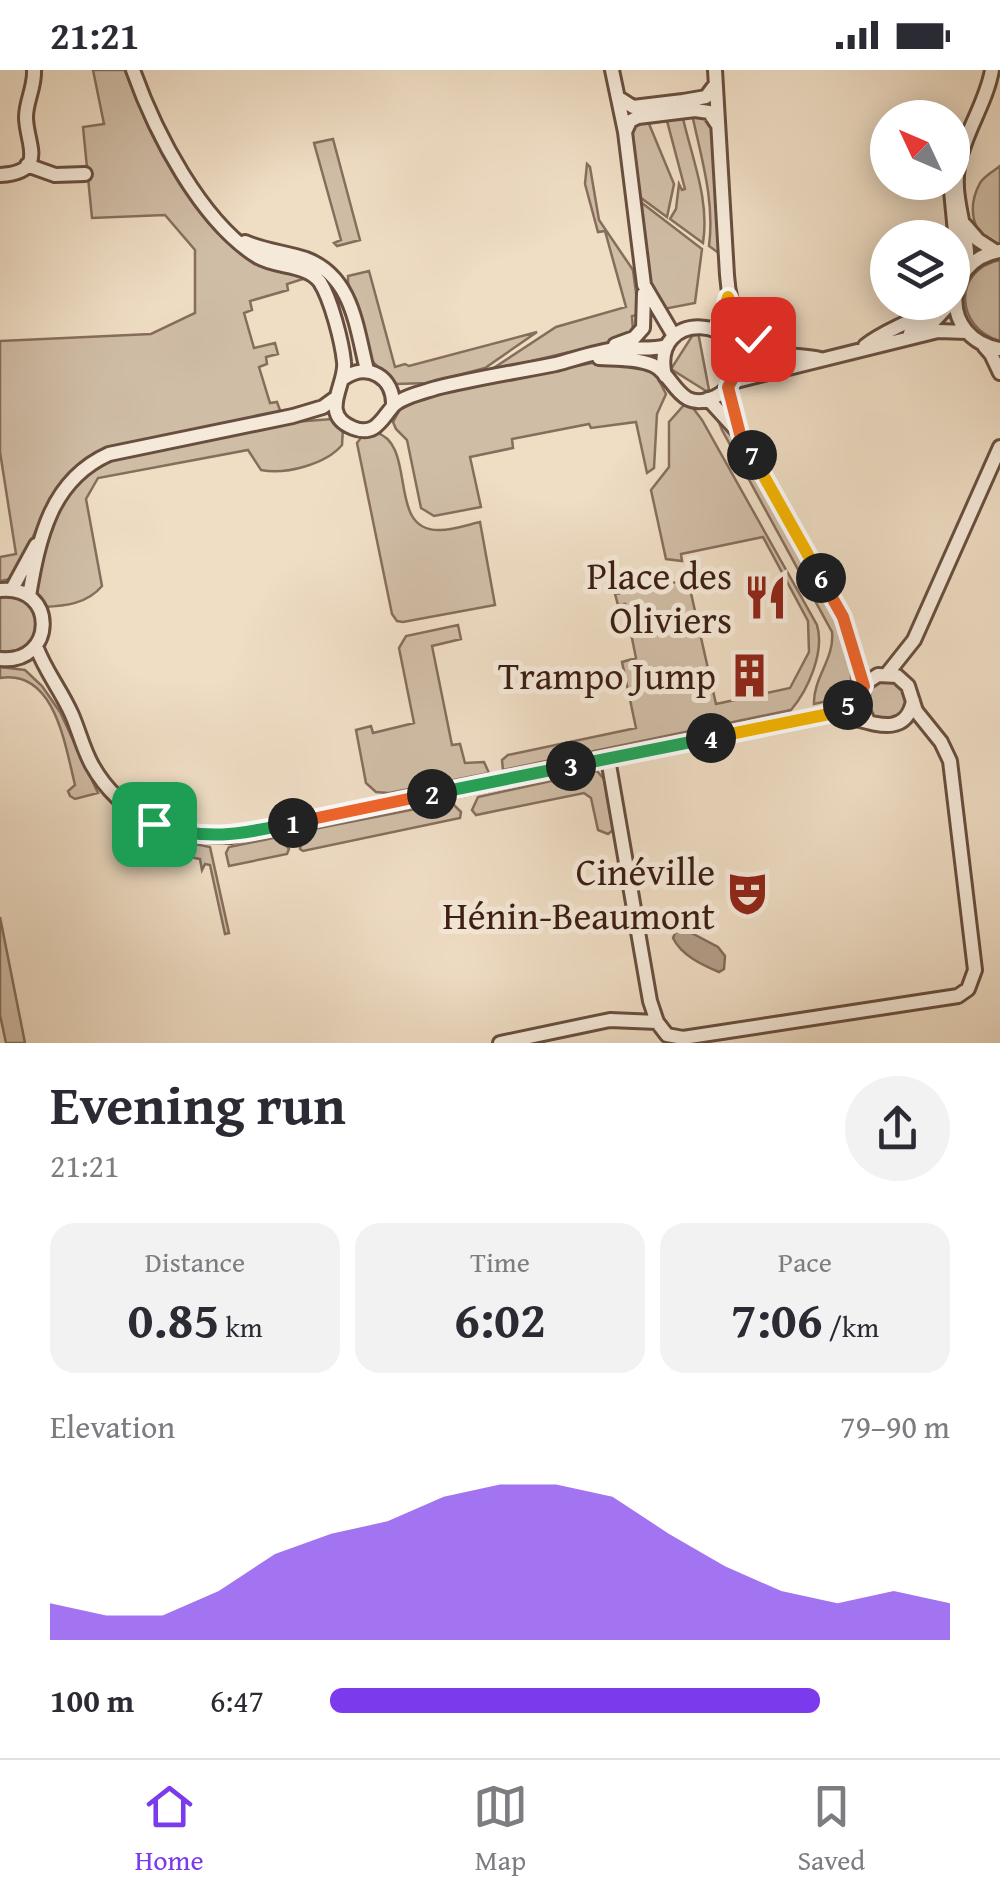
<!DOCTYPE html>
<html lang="en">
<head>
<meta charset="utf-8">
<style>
  body { margin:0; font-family:"Gentium Book Plus",serif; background:#f2f2f3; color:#2b2b33; height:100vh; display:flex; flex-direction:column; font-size:38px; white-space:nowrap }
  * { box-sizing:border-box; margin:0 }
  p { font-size:32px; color:#7c7c81 }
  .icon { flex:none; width:55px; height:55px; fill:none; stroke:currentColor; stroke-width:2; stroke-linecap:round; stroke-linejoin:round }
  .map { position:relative; height:973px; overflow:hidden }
  .drawer { display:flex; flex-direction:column; background:#fff; flex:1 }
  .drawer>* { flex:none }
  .needle { width:65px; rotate:314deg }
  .tools { position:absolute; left:870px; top:30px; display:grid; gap:20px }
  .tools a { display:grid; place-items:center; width:100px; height:100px; border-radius:50%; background:#fff; box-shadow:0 5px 25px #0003; font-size:50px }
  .pin { position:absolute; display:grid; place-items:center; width:85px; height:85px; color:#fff; margin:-42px; border-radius:20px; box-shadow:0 5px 15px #0006 }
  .km { position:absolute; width:50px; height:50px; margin:-25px; border-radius:50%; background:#222; color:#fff; font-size:28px; line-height:50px; text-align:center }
  .round { display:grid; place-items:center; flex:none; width:105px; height:105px; border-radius:52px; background:#f2f2f3 }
  .headline { display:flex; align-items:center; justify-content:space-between; height:170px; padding:0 50px }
  h1 { font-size:55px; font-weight:700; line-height:75px }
  .figures { display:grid; grid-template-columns:repeat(3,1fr); gap:15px; height:170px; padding:10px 50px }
  .figures div { display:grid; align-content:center; border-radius:25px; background:#f2f2f3; text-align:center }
  .figures b { font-size:50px; font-weight:700 }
  .figures small { font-size:28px; font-weight:400 }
  .figures p { font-size:28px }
  .chart { height:280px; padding:20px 50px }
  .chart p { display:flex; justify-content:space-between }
  .chart svg { width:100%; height:180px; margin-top:10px; fill:#7c3aed; opacity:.7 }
  ul { padding:0 50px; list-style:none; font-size:32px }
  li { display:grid; grid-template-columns:160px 120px 1fr; align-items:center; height:75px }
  li i { height:25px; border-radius:12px; background:#7c3aed }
  .status { display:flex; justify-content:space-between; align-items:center; height:70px; padding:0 50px; background:#fff; direction:ltr }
  .status svg { height:28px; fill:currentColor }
  .dock { display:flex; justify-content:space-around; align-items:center; height:140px; border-top:2px solid #e1e1e2; background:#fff; font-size:28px; color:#7c7c81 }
  .dock a { display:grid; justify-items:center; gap:5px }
  .dock .current { color:#7c3aed }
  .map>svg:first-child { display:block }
</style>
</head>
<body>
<div class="status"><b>21:21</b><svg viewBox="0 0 49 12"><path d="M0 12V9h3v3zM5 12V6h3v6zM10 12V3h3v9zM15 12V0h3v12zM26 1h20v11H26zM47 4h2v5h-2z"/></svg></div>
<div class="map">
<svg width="1000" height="973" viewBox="0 0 1000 973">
  <rect width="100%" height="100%" fill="#efddc4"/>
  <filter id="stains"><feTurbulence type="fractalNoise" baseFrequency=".002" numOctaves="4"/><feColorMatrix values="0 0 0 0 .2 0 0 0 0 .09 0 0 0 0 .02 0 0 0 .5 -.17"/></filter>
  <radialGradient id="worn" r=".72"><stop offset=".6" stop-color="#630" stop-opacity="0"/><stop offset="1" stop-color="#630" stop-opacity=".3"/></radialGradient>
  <!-- green -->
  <path fill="#d0bda6" stroke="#866e5c" stroke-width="2.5" d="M93,0H125C150,69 213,206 300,202L303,209L287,214L288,220L250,231L252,240L244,243L254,278L275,273L278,284L266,287L267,294L259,297L270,333L277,332L281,343L102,381C39,414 46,458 10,509L0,511V487L16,484L0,382V271L151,264L195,243V180L165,145L92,148L83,57L104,54Z
    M699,42L713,52L720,184L709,176C715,131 701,87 692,44Z
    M682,44C691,86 710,129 703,173L670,149L676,139L679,114L682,120L685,119L667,51L651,53L650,49Z
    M647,49L674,114L667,147L637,125L630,64L632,54Z
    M333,69L360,170L337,176L334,173L341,170L314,73Z
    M587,94L590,97L599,150L633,200L639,245L632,246L633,261L616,271L489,301L556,257L626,237L605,161L598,162L585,114Z
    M1000,96V176C971,168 967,137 980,113C984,106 994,101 1000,96Z
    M642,133L702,179L695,233L664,239L650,222L639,135Z
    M1000,190V271C955,258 952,200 1000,190Z
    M369,201L395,297L405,294L409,296L537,262L485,298L429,313L395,314L370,289L348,212V206Z
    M698,262L709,320L706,321L671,299L694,263Z
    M597,292L631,294L654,301L666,324L657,344L654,398L647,403L636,352L591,358L589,354L512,369L513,378L470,387L481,437L434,446L421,438L407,370L396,359L393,352L403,334L437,323Z
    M684,335L693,338L702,350L817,555C825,582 808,620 791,640L503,700L502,690L508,685L636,658L622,592L636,588L625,534L618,535L615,524L688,510L716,634L790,618L809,582L808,551L763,467L681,484L682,491L666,489L651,420L669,397V352Z
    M723,348L838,547L855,596L851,598V616L836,629L814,634C813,608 835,588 832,562L722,360L718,350Z
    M332,349L343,358L342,375C326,394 286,405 261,400L248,380L98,408L86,429L102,516C87,534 65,536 43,537L36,522L44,483L63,430L92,398L117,389L294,352Z
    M375,362C419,374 385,462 440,460C453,460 467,455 480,452L495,535L403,552L397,551L392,544L357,373L363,365Z
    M8,525C51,531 44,587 0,581V526Z
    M458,555L461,569L432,576L452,675L460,674L465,693L484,692L489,703L389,723L376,722L366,713L356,660L371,656L373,663L414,653L399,578L406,566Z
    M0,597L25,600L42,616L60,642L98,723L75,729L70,726L68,721L75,715C65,675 55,599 0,608Z
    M866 630a20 20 0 1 1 40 0a20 20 0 1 1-40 0Z
    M597,701L604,709L613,760L608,764L598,760L591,728L584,723L476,745L472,740L478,727Z
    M451,732L461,742L460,748L303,781L300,779L304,761Z
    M138,755L160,767L210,777L229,863L225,864L210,795L205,794L202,800L200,789L175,784L132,765Z
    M278,767L289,779L287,784L229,796L226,783L229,777Z
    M0,847L25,973H6L0,945Z"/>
  <!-- water -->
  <path fill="#b29c87" stroke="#826a58" stroke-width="2.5" d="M684,859L718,877L725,886L724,899L719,902C702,895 681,885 673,868L676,861Z"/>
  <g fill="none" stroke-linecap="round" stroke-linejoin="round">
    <defs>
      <path id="minor" d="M133,0C155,62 201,152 258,187C276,198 307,194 320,212C331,229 342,272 344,292C347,314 318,344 353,358C376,367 382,348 394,335C404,326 424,322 436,318C476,308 516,302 556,294C575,289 595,282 615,279C632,277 650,281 667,276
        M612,0L625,62L644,215L674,266
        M715,0L727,205C729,236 740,271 773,282C788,287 805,285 820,289
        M619,28L633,37L683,31L706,27L715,15
        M625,62L630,51L638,47L695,40L709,42L717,54
        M27,95L55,105L85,104
        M0,105C49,102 26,74 26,47C26,31 35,17 34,0
        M951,121L957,183L952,202
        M965,155L978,170L995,181
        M245,172C265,181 286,182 306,189C353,207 356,257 367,300
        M1000,181C941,191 940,269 1000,279
        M967,198C970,164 952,130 958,97C964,63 986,34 992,0
        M910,263L935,250L952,232
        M725,265L720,247L728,227
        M615,275L634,268L643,258L644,223
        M865,276C887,258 915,253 937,232
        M984,276L991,284L1000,303
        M735,282L780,296
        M599,288C615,289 637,288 653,295C675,305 678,344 715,327C725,322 732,314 735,304C753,246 649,237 665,306
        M344,308C368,292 394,307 393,336
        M732,312L938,261L967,262
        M728,317L738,357
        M708,329L740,364L843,547L864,616
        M12,519L36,475
        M0,520C58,514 56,595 0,589
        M29,526C39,467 51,410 109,384L293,346L323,337L334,329
        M36,576C45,601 61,620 72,645C79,661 83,679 92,695C121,747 174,767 231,766L829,644C858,644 904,676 913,631
        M887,604L914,570L1000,377
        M608,689L650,931L657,952L667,965L683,968L958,926L968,919L975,900L950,691L941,672L916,641L908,616L897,606L878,605L866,613L859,632L868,651
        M500,973L610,950L657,952"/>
    </defs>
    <!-- minor casing -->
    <use href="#minor" stroke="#684e3e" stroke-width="18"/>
    <!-- minor -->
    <use href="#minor" stroke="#f5e9d9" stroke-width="12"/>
  </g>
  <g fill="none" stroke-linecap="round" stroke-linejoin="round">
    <defs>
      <path id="split-1" d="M154,754C207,772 241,764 293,753"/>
      <path id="split-2" d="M293,753L432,724"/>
      <path id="split-3" d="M432,724L571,696"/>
      <path id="split-4" d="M571,696L711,668"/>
      <path id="split-5" d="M711,668L829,644L848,635"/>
      <path id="split-6" d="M821,508L843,547L864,616L860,624L848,635"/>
      <path id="split-7" d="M752,385L821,508"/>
      <path id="split-8" d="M720,254C729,278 745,291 728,317L740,364L752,385"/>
      <path id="split-9" d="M720,254L728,227L742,258L753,269"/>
    </defs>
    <!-- split-1 casing -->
    <use href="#split-1" stroke="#fff" stroke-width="20"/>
    <!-- split-2 casing -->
    <use href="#split-2" stroke="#fff" stroke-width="20"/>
    <!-- split-3 casing -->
    <use href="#split-3" stroke="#fff" stroke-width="20"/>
    <!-- split-4 casing -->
    <use href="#split-4" stroke="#fff" stroke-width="20"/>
    <!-- split-5 casing -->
    <use href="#split-5" stroke="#fff" stroke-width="20"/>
    <!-- split-6 casing -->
    <use href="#split-6" stroke="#fff" stroke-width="20"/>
    <!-- split-7 casing -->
    <use href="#split-7" stroke="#fff" stroke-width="20"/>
    <!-- split-8 casing -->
    <use href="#split-8" stroke="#fff" stroke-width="20"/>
    <!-- split-9 casing -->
    <use href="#split-9" stroke="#fff" stroke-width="20"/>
    <!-- split-1 -->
    <use href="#split-1" stroke="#22a559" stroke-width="12"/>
    <!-- split-2 -->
    <use href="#split-2" stroke="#f0652b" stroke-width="12"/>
    <!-- split-3 -->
    <use href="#split-3" stroke="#22a559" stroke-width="12"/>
    <!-- split-4 -->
    <use href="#split-4" stroke="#22a559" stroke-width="12"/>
    <!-- split-5 -->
    <use href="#split-5" stroke="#f5b400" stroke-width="12"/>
    <!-- split-6 -->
    <use href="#split-6" stroke="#f0652b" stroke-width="12"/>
    <!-- split-7 -->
    <use href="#split-7" stroke="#f5b400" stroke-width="12"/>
    <!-- split-8 -->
    <use href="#split-8" stroke="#f0652b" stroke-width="12"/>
    <!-- split-9 -->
    <use href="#split-9" stroke="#f5b400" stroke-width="12"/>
  </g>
  <!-- icons -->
  <defs>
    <symbol id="restaurant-bare" viewBox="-9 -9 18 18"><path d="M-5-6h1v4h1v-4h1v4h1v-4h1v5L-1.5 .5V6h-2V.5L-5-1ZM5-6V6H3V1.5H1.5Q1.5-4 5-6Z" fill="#8f2418" stroke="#f5e9d9" stroke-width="2.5" paint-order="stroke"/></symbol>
    <symbol id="building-bare" viewBox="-9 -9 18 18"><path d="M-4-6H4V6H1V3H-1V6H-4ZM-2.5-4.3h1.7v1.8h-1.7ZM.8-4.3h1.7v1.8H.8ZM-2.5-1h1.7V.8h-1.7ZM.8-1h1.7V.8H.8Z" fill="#8f2418" stroke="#f5e9d9" stroke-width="2.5" paint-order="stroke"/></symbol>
    <symbol id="theatre-bare" viewBox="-9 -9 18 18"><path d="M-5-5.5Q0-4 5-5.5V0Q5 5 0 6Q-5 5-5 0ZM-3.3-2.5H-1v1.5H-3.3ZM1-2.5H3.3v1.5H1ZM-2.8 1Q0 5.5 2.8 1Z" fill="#8f2418" stroke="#f5e9d9" stroke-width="2.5" paint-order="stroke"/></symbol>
  </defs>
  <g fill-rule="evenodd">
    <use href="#restaurant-bare" x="734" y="496" width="63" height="63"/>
    <use href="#building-bare" x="718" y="574" width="63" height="63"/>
    <use href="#theatre-bare" x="716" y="792" width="63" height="63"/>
  </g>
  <g text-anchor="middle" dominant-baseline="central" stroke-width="10" stroke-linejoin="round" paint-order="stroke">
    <!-- poi labels -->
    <g font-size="38" fill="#3b1e11" stroke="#f5e9d9" text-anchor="end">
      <text x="732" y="505">Place des<tspan x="732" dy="44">Oliviers</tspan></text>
      <text x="716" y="605">Trampo Jump</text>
      <text x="715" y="801">Cinéville<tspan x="715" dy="44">Hénin-Beaumont</tspan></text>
    </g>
  </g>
  <rect width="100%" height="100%" filter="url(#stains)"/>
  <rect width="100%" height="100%" fill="url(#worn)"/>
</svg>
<div class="tools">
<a><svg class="needle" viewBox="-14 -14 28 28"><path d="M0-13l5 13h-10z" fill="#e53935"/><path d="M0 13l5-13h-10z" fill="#7c7c81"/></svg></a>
<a><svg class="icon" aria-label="layers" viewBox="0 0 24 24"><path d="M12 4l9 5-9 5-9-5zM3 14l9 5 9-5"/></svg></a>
</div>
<div class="pin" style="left:154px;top:754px;background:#1e9e55"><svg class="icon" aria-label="arrive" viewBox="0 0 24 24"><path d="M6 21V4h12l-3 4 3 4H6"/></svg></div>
<div class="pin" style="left:753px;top:269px;background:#d93025"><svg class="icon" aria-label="check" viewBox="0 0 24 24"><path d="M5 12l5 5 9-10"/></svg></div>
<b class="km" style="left:293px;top:753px">1</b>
<b class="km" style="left:432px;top:724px">2</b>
<b class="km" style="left:571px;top:696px">3</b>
<b class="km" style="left:711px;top:668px">4</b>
<b class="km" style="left:848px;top:635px">5</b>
<b class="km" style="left:821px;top:508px">6</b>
<b class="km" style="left:752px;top:385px">7</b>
</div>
<section class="drawer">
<div class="headline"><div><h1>Evening run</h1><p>21:21</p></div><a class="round"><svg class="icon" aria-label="share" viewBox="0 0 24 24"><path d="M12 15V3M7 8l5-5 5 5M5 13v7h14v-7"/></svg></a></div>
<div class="figures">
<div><p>Distance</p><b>0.85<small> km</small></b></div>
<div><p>Time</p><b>6:02</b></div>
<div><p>Pace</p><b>7:06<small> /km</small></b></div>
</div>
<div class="chart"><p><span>Elevation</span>79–90 m</p>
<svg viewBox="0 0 160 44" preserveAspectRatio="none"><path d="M0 44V35L10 38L20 38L30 32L40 23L50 18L60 15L70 9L80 6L90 6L100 9L110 18L120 26L130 32L140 35L150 32L160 35V44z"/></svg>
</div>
<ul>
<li><b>100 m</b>6:47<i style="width:79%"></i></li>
</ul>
</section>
<nav class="dock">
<a class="current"><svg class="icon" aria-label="home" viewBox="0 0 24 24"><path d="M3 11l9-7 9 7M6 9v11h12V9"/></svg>Home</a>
<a><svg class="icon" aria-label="map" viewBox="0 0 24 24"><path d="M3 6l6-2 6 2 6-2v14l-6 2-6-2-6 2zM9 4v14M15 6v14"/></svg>Map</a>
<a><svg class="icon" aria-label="saved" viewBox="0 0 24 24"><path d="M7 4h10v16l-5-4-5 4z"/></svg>Saved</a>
</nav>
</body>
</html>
